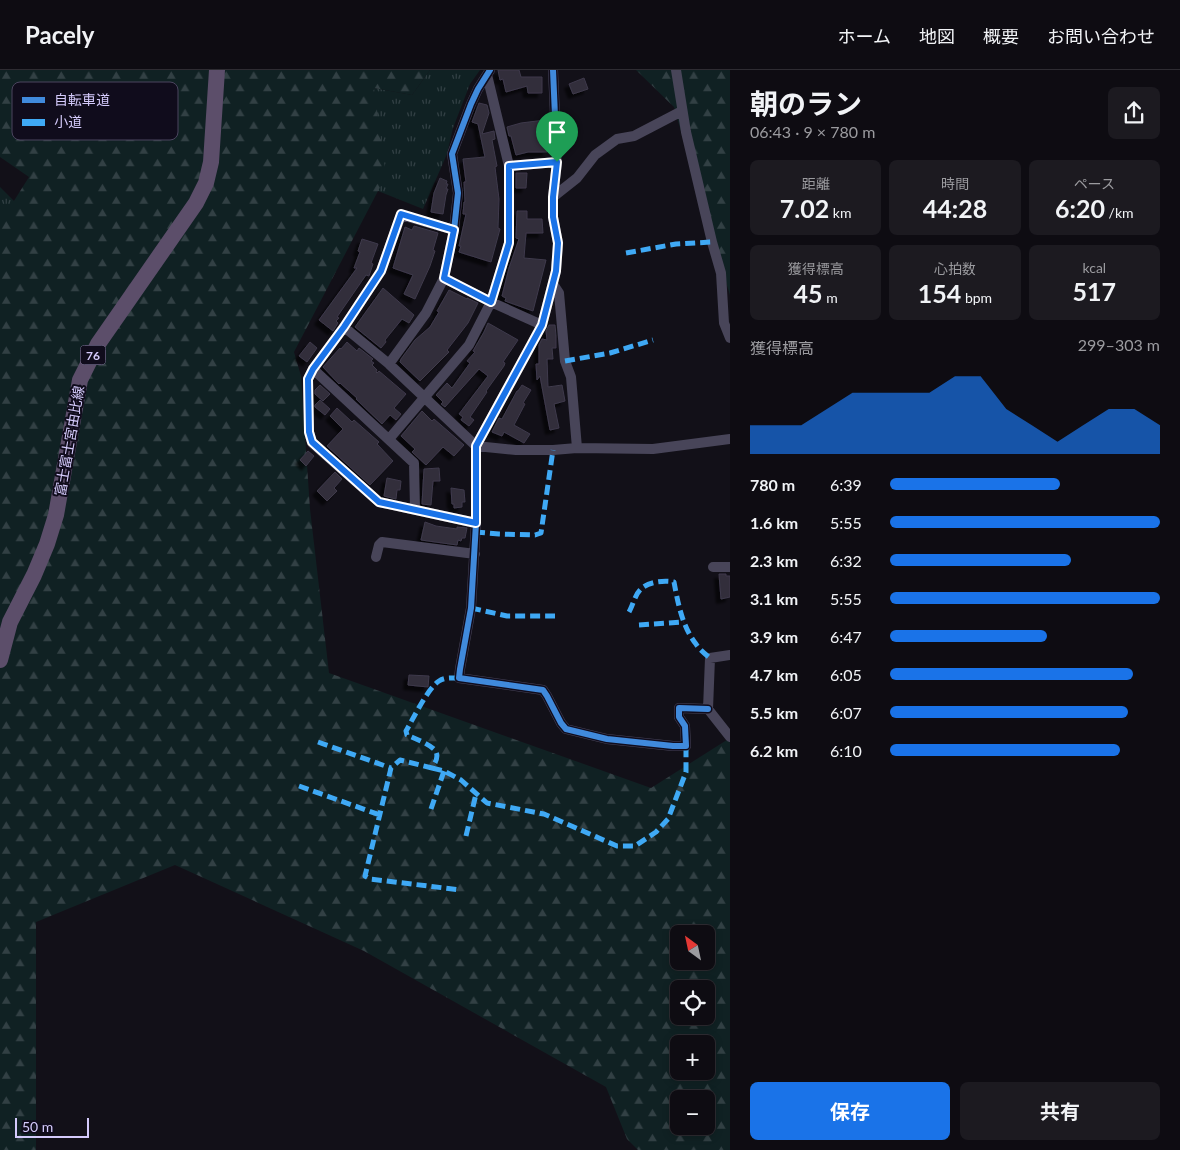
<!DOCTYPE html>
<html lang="ja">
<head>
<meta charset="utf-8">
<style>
  body { margin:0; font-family:Lato,"Noto Sans JP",sans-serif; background:#1c1a20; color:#f1f3f6; height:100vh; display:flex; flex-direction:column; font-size:19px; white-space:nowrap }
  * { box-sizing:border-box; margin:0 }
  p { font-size:16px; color:#9b9b9f }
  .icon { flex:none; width:28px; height:28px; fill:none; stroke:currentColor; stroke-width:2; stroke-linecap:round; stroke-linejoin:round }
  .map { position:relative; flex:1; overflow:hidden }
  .sheet { display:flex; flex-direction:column; background:#0e0c12; width:450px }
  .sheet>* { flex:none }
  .needle { width:32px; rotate:327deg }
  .fabs { position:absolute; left:670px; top:855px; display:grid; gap:10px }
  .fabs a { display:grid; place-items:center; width:45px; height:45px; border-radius:8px; background:#0e0c12; box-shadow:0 2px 8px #0003,0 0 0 1px #2e2c32; font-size:25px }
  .scale { position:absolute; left:15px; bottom:12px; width:74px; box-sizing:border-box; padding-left:5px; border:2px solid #d4cafb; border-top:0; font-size:14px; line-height:18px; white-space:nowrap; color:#d4cafb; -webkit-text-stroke:4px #100c1c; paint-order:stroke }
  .pin { position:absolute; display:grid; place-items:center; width:42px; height:42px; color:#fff; margin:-51px -21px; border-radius:50% 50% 50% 0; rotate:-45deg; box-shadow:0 0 5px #0007 }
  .pin .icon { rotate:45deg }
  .round { display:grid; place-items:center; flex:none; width:52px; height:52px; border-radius:8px; background:#1c1a20 }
  .headline { display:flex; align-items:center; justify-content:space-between; height:85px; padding:0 20px }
  h1 { font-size:28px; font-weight:700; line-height:38px }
  .figures { display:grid; grid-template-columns:repeat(3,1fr); gap:8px; height:85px; padding:5px 20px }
  .figures div { display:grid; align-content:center; border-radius:8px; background:#1c1a20; text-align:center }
  .figures b { font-size:25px; font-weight:700 }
  .figures small { font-size:14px; font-weight:400 }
  .figures p { font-size:14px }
  .chart { height:140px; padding:10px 20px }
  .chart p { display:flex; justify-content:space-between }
  .chart svg { width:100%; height:90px; margin-top:5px; fill:#1a73e8; opacity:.7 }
  .primary-button { display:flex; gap:10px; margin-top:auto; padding:10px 20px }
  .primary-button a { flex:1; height:58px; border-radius:8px; background:#1a73e8; color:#fff; font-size:20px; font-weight:700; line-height:58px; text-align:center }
  .primary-button a+a { background:#1c1a20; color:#f1f3f6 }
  ul { padding:0 20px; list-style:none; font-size:16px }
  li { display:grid; grid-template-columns:80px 60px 1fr; align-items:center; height:38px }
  li i { height:12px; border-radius:6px; background:#1a73e8 }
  header { display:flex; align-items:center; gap:30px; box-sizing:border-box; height:70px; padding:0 25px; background:#0e0c12; border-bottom:1px solid #2e2c32 }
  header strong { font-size:24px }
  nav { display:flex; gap:28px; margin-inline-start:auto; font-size:18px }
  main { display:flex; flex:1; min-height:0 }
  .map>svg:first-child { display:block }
</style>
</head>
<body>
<header>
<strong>Pacely</strong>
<nav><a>ホーム</a><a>地図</a><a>概要</a><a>お問い合わせ</a></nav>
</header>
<main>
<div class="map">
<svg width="730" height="1080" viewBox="0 0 730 1080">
  <defs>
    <pattern id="grass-tufts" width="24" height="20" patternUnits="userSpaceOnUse" patternTransform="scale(1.25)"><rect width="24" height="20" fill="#102123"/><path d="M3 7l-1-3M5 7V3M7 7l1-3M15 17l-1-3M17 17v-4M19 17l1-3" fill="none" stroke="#324044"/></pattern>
    <pattern id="forest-firs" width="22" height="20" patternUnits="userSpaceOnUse" patternTransform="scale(1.25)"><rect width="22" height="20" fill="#102123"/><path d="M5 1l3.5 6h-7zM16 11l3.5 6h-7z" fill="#324044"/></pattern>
    <filter id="shadow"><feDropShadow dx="-4.5" dy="4.5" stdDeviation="1" flood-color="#0009"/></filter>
  </defs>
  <rect width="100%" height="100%" fill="#121018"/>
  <!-- grass -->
  <path fill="url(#grass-tufts)" d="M430,0H480L470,14L453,58L447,84L423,139L378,121L374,18L412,25Z
    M0,117L22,139L0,172Z"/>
  <!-- forest -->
  <path fill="url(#forest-firs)" fill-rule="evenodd" d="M0,0H430L412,25L374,18L386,106L378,121L294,282L301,306L310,439L329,603L651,718L730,668V1080H638L627,1069L606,1017L364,881L175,795L36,852V1080H0V153L29,107L0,87ZM679,864H706V891H679ZM679,919H706V946H679ZM679,974H706V1001H679ZM679,1029H706V1056H679Z
    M636,0H730V225L708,156L674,37Z"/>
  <!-- building -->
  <path fill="#302d3a" stroke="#3f3a4c" filter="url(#shadow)" d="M498,0H519L521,7H542V23H528L527,16L506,22L503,9L500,10Z
    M584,8L588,19L573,24L569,14Z
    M479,33L487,35L489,43L482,64L494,61L495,69L492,70L497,96L495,97L499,129L498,158L500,159L491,192L459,182L461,176H459L466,144H463L464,132H465L464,112H466L463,89L485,87L478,54L472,52Z
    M545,50L547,82H528L516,85L511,66H509L507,57L521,53Z
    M516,103H527L526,118H516Z
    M440,108L447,111L446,114H448L446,119H448L446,125L443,144L431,142L434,123Z
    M517,141H527V149H542L543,163H526L524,188L546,190L533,241L505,231L506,228L502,226L509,198L519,169L516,168Z
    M414,156L438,163L433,180L435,181L430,196L415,229L404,224L413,205L393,198L405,157L412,160Z
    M362,169L378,174L371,193L373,194L369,206L366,205L337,247L339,248L336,251L338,253L333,261L319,250L357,198H354L360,182L358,181Z
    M383,218L414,245L409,253L402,249L385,270L386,272L381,278L355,257Z
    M449,220L467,229V228L478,233L468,253L447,280L449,282L420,311L400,292L401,289L415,270L430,257L439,242L437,241Z
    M488,253L518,270L503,292L505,293L504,296L486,321L487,322L470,347L474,350L469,356L461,350L463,347L459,344L488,306L479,299L445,337L441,334L443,332L436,325L447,313L452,318L470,293L467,291L475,282L473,281L484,262Z
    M549,255H555L556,266V278H552L553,289H547L548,317L562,315L565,331L554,334L559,358L550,360L540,306L537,310L536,294H539V275L542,269L547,270L546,261Z
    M310,272L317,278L307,292L299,286Z
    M347,272L357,281L359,278L373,289L371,291L374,293L372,295L377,300L376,302L377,303L379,301L406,324L394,338L401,344L396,350L390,345L382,354L356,329L357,328L340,313L339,314L323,297L340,278L341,279Z
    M320,315L330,324L323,331L315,324V320Z
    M522,315L531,320L523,333L525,334L514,355L530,364L524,373L504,362L502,366L492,362L499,348L502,349L517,321H518Z
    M320,330L330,339L325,345L315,337V335Z
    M337,338L352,352L354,350L379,372L377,374L393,391L370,415L327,376L343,359L330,346Z
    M422,341L432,351L434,349L464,375L454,386L443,377L426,395L412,382L415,379L401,366Z
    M308,381L314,386L306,396L300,390Z
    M439,398L440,411H433L431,435L422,434L424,399Z
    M335,402L342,409L334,418L337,421L327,431L317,421Z
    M387,408L401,411L400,420H397L396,429L384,426Z
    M451,418L464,420L465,432H462V437L454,438V434H452Z
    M425,452L436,456L457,459V457L467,458L465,468H462L461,471L458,470L457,475L421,470Z
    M719,504H726V506H730V527L721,529Z
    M409,605L429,606L428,617L408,615Z"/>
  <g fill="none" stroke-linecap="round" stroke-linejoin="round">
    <!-- street -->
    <path stroke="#484559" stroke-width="10" d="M553,0L557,92L553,127V147L558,173L556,201L542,255L476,376V453L471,538L460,599L459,608L543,620L547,626L561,653L566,659L607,669L673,676H686L685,656L679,647V638L708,639
      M676,0L686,62L712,172L721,203L724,253L730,268
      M509,96L557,92
      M553,127L577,108L595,85L617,69L634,66L682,41
      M444,208L491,232L542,255
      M553,214L559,223L565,291L571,307L577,378
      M344,257L389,294L476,376L516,380H553L577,378L653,379L730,369
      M389,294L426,243L444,208L454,160
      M313,299L414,393L415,439
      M389,369L469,275L491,232L509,173V96L487,5
      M476,453L379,432L312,373L309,362L308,309L313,299L344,257L381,201L401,145L454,160L458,123L452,84L471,34L478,19L490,0
      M376,487L379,475L382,472L475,484
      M713,497H730
      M730,585L710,588L708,639L730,667"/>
    <!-- primary -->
    <path stroke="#5c4e6a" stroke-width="16" d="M0,590L10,552L34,505L47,474L56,445L80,310L98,274L196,133L206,113L211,92L217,0"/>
    <!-- quiet -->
    <path stroke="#3fa9f5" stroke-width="5" stroke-dasharray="10 5" stroke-linecap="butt" d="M626,183L676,174L712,172
      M565,291L610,283L653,270
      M475,462L499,464L535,465L541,463L553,380
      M471,538L507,546H555
      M629,542C633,535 635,525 640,520C647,512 663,510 674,512C678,533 682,556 696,574C699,579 705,584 710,588
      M639,555L684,552
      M459,608C452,608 445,607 439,611C428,618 413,649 406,661L407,665C414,668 434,676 436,682C439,688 434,694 432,698L400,690L391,698L365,806L370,809L461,820
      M318,672L391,698
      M432,698L444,701L461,710L487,733L544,744L617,776H635L656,762L668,749L686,702V676
      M299,716L380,745
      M431,739L444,701
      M466,766L476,724"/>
    <defs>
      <path id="cycleway" d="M553,0L557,92L553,127V147L558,173L556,201L542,255L476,376V453L471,538L460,599L459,608L543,620L547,626L561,653L566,659L607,669L673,676H686L685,656L679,647V638L708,639
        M476,453L379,432L312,373L309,362L308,309L313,299L344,257L381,201L401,145L454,160L458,123L452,84L471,34L478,19L490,0"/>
    </defs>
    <!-- cycleway casing -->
    <use href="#cycleway" stroke="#100c1c" stroke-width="9"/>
    <!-- cycleway -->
    <use href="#cycleway" stroke="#408adc" stroke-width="6"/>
  </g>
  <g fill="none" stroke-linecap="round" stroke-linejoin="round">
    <defs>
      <path id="route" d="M557,92L553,127V147L558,173L556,201L542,255L476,376V453L379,432L312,372L309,362L308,309L313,299L344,257L381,201L401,144L454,160L444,208L491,232L509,173V96Z"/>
    </defs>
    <!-- route casing -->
    <use href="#route" stroke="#fff" stroke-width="10"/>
    <!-- route -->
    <use href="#route" stroke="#1a73e8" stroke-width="6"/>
  </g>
  <g text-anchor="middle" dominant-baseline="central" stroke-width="4" stroke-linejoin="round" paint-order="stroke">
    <!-- shield labels -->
    <rect fill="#100c1c" stroke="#9991b8" stroke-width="1" x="80.5" y="275.5" width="25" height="19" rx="4"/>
    <g font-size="12" font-weight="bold" fill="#d4cafb">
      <text x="93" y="285">76</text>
    </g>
    <!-- street labels -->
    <g font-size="14" fill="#d4cafb" stroke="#100c1c">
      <text transform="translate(69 371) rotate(-80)">富士富士宮由比線</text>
    </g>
  </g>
  <!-- legend -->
  <rect x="12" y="12" width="166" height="58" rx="8" fill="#100c1c" stroke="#4b455f" stroke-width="1"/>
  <rect x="22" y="27" width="23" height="6" fill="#408adc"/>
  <rect x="22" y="49" width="23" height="7" fill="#3fa9f5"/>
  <g font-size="14" fill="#d4cafb">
    <text x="54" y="35">自転車道</text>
    <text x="54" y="57">小道</text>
  </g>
</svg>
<div class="fabs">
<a><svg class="needle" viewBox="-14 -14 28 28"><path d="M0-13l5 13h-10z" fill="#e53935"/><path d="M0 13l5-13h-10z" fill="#9b9b9f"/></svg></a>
<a><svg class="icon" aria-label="locate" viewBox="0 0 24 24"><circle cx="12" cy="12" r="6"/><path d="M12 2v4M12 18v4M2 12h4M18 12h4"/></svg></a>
<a>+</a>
<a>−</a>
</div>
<div class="scale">50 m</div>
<div class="pin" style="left:557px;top:92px;background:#1e9e55"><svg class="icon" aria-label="arrive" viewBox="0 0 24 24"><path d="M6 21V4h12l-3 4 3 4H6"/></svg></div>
</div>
<section class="sheet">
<div class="headline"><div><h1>朝のラン</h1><p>06:43 · 9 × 780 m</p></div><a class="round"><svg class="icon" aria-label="share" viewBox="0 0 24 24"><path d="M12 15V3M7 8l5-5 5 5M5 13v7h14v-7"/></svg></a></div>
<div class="figures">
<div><p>距離</p><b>7.02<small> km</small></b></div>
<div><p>時間</p><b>44:28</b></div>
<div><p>ペース</p><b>6:20<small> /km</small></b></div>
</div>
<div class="figures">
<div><p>獲得標高</p><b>45<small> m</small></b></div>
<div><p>心拍数</p><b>154<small> bpm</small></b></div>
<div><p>kcal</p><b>517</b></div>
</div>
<div class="chart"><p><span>獲得標高</span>299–303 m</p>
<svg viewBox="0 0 160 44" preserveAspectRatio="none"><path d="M0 44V30L10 30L20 30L30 22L40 14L50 14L60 14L70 14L80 6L90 6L100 22L110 30L120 38L130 30L140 22L150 22L160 30V44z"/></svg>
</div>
<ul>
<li><b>780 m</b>6:39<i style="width:63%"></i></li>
<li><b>1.6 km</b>5:55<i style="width:100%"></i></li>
<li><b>2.3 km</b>6:32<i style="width:67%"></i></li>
<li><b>3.1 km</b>5:55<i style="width:100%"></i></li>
<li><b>3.9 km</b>6:47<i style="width:58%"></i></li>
<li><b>4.7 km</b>6:05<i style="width:90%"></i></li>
<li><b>5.5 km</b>6:07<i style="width:88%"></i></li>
<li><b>6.2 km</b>6:10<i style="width:85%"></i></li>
</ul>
<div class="primary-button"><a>保存</a><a>共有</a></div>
</section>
</main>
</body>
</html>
